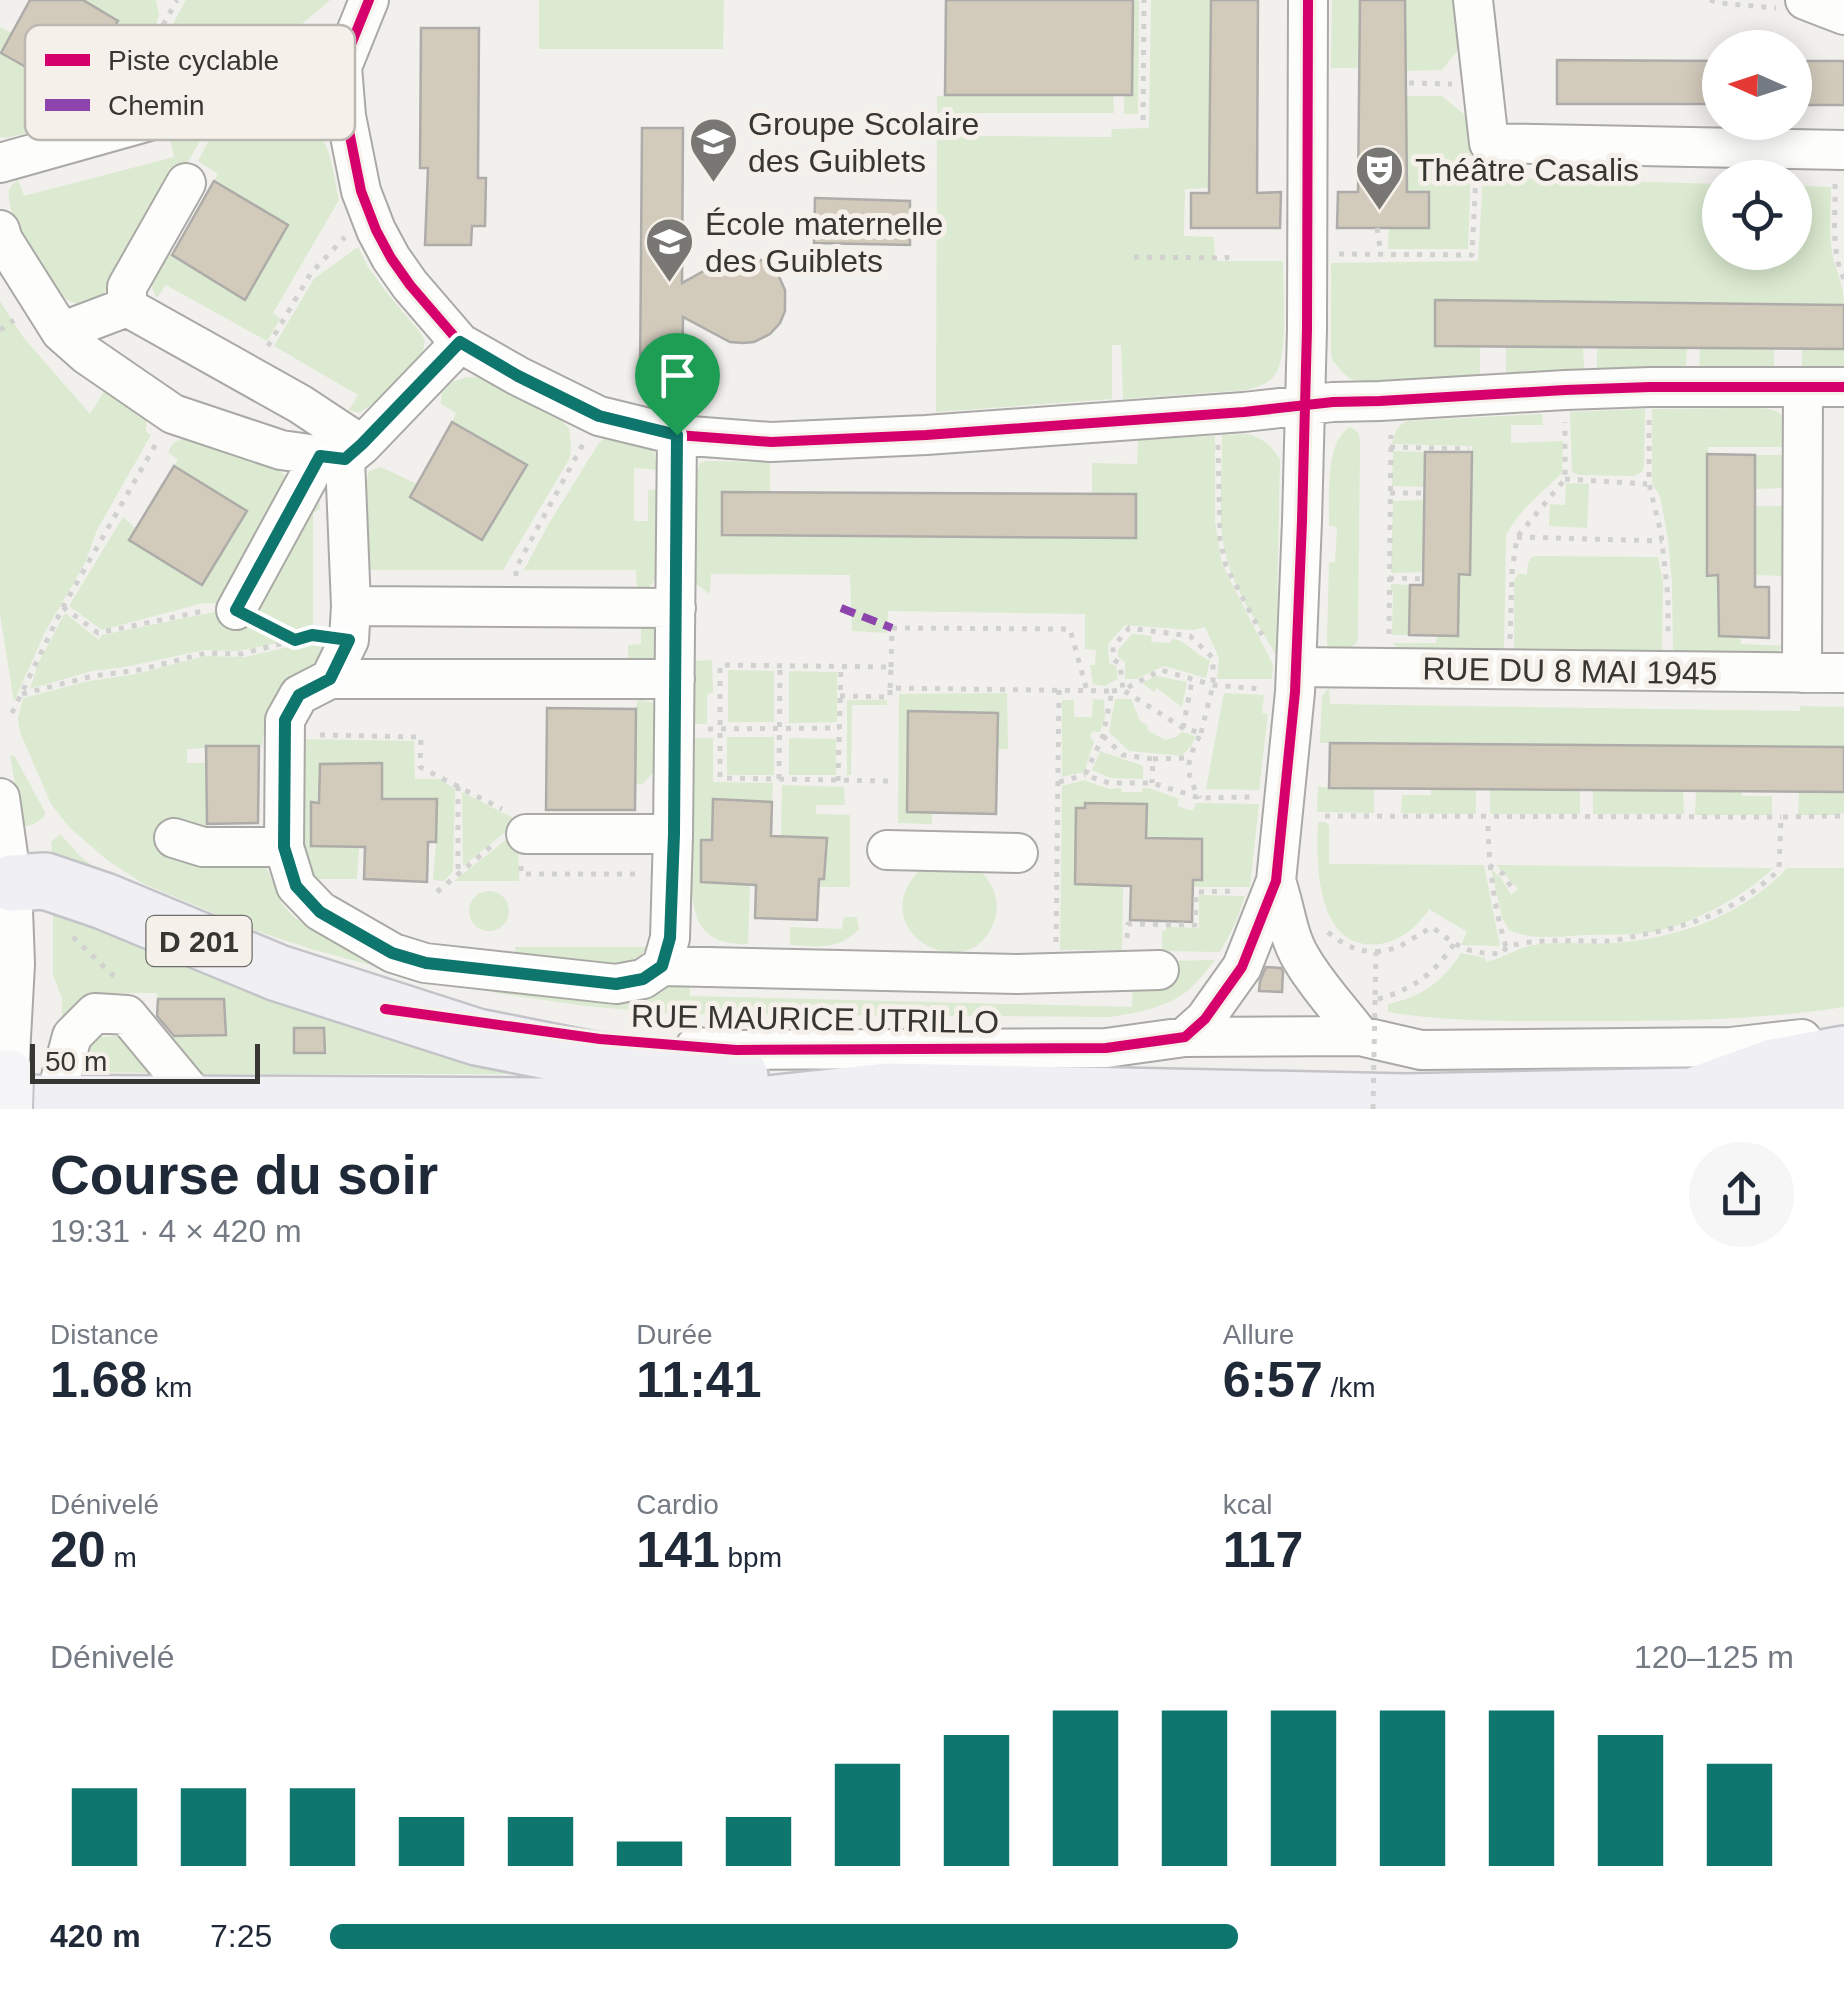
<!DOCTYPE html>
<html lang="fr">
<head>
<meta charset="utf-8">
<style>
  body { margin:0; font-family:Arial,sans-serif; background:#f6f6f7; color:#1f2937; height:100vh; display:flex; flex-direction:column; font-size:38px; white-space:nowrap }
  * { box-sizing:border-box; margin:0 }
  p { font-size:32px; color:#747a83 }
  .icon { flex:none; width:55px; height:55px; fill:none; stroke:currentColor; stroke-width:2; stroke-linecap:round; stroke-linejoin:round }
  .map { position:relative; height:1109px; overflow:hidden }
  .drawer { display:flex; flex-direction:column; background:#fff; flex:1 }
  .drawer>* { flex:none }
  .needle { width:65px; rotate:273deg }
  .tools { position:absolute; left:1702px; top:30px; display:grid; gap:20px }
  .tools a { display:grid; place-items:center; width:110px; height:110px; border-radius:50%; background:#fff; box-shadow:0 5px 25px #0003; font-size:50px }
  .scale { position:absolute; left:30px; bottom:25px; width:230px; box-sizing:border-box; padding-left:10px; border:5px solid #383633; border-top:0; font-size:28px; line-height:35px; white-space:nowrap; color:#383633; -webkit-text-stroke:8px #f5f1ea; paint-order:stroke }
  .pin { position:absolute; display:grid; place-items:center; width:85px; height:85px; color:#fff; margin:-102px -42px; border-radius:50% 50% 50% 0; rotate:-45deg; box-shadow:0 0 10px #0007 }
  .pin .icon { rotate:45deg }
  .round { display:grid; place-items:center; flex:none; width:105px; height:105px; border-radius:52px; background:#f6f6f7 }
  .overview { display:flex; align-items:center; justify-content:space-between; height:170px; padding:0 50px }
  h1 { font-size:55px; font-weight:800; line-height:75px }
  .stats { display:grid; grid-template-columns:repeat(3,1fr); gap:15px; height:170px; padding:10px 50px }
  .stats div { display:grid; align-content:center }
  .stats b { font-size:50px; font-weight:800 }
  .stats small { font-size:28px; font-weight:400 }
  .stats p { font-size:28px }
  .chart { height:280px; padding:20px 50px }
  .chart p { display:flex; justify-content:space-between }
  .chart svg { width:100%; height:180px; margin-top:10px; stroke:#0f766e; stroke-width:6 }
  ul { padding:0 50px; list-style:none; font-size:32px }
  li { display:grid; grid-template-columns:160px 120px 1fr; align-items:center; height:75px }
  li i { height:25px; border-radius:12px; background:#0f766e }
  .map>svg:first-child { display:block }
</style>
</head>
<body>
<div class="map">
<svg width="1844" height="1109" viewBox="0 0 1844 1109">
  <rect width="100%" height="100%" fill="#f2f0ed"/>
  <!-- green -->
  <path fill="#dbead0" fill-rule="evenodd" d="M83,0H156L159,15L155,28L107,108L99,115L7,138L0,137V27L12,33L1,53L74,94L118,21Z
    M186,0H330C310,18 242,76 216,73C202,72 185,58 173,51L168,33Z
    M539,0H724L723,49H539Z
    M1135,0H1139L1138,114H1124V95H1132L1133,5Z
    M1151,0H1211L1209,188L1185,189L1184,236L1214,237L1215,261H1283C1283,287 1289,355 1275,375C1268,384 1257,387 1247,390L1123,399L1121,345H1112V399L936,412L937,128L977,127L978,136L1111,137L1112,129L1149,128Z
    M1332,0H1360L1359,68H1331Z
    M1405,0H1456L1462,45L1442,70L1406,71Z
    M1113,95L1114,113H937V96Z
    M1406,96H1442L1470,119L1472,142L1468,249H1388L1389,228H1429L1407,192Z
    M282,109C330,122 330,158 339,200L273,313L280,319L267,341L166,285L157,298C145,280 155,268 165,251L244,299L288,225L214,181L218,174L198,161L216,126L265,111Z
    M207,129L119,282L114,280C100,303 78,314 56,291C48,282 42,268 35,257C25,239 11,220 9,199C7,189 11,185 18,180L24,196L174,157L170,139Z
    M1483,177L1720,184V252H1795V186L1831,187C1831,208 1829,230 1832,251C1835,273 1844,281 1844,305L1436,301L1435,345L1480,346V375L1370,383L1351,379L1344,374L1333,361L1331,354V263L1478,261Z
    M358,247L368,267L387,293L419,331L425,341L422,356L391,393L359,413L349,410L358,395L274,346L314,279Z
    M0,301L23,337L90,414L105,390L146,416V432L151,435L97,530L85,563L44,634L14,702L0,614Z
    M1506,346L1583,347L1584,369L1506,373Z
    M1597,347L1687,348L1686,368H1597Z
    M1700,348L1774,349V369L1699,368Z
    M1802,349H1844V368H1802Z
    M467,377L484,378L553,413L569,428L571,443L570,458L503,570H362L364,492L369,471L381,467L417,484L482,539L527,466L452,422L456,413L441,404L442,392L452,382Z
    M1757,408C1789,409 1785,420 1787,447H1708L1707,575H1722L1718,589L1719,636L1740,637L1741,644L1784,646L1772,655H1673L1672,582L1668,539L1660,496L1652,484V409Z
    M1645,409L1644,466L1642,472L1633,476L1579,475L1572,472L1570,412Z
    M1542,414L1543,425H1511V443L1563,441L1562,473C1542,493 1518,510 1506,536L1504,654L1400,651L1393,643H1436L1437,635H1458L1459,587L1456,574H1470L1472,446L1392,444C1395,433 1396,425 1408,421Z
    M1350,427C1359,431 1360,436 1360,445L1358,636L1357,642L1349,650H1335L1327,645V638L1329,563L1335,562L1337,527L1329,526C1330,499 1324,442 1350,427Z
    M1248,434C1264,439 1272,446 1280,460L1276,655C1260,627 1239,598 1229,566C1215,525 1223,478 1222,435Z
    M617,436L653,450L659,470L634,468V521H648V490L659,489L657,571C654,584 650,590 637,591L636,570H524L548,525L599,443L606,437Z
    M1215,436V522L1222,564L1273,665L1272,679H1217L1219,658L1205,627L1192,630L1125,625L1108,644L1109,663L1116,666L1118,679L1105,686L1093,684L1090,665H1095L1096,650L1085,649V614L888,611L887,633L852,631L850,575L711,574L710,594L696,584V474L700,463L706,461L770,462V492H722V535L1136,538V494L1092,493V463L1137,464L1138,439Z
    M186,437L280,471L286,477L290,487L227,604L203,603L102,630L69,606L123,517L135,528L129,540L202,585L247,511L174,466L178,460L168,452L173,443Z
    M1393,451L1425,452V487L1392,486Z
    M1755,455H1787L1786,488L1755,489Z
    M1566,483L1589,484L1587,528L1549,526L1550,504L1565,505Z
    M318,489L320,509L313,513V633L297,637L244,611Z
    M1424,500L1423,572L1391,573L1393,501Z
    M1755,506H1787L1786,576L1755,575Z
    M1537,556L1658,557L1663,583L1662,655H1514V581L1519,573L1527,575L1528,564L1532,557Z
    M1391,584L1410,585L1409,635H1392L1393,592L1391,591Z
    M219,611L232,612L287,641L238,651L204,650L125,667L92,671L30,689L38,664L65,613L99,640L102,635Z
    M641,622L655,626L660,631V652L653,659L628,668V645L641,644Z
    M1132,634L1152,636L1151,642L1170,643L1172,639C1188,640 1195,656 1210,660L1206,678L1164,666L1136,679H1125V662L1118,657V650Z
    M305,643H327C317,669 305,667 286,684C270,699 265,724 262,745L187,749V763H206L207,838L265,864L282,904L295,918L346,949L384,966L593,1000C610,1001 626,1003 643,997C659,991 672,982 689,981L690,996L1132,1007L1133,982L1166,961L1215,960C1208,969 1201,978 1193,986C1173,1006 1138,1013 1110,1017L676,1014L585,1006L502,994L415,977L311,949L254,930L142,883L107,860L69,827L51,804L20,732L18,719L23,698L89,681L136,674L205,656L245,657Z
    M712,660L713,693L707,694V724H695L694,661Z
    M728,670L774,671V722H728Z
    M789,671L837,672V722L789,723Z
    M1156,676L1187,682L1182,707L1157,688L1154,692L1142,683Z
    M1329,688L1330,704L1800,711V706L1844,707V747L1320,743L1322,696Z
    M1007,693L1008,749H997V713L908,714L907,812L932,813V824L898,823L899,694Z
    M1224,693L1264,695L1262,713L1268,714L1259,790L1206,789Z
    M638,699L654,703L656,710V769L643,784H635L636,709Z
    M1093,699L1104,700L1105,717L1100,732L1093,731L1090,736L1094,742L1084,772L1062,777V700H1074V717H1092Z
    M1115,699H1131L1140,721L1148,726L1147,730L1165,740L1176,737L1182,732L1196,736L1191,746L1182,756L1129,751L1109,732Z
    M847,700H887V705H852L851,775H847Z
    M727,737H774V775H727Z
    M694,738H713V782L773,783L772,802L713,799L712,840H701L750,884L748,944C711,945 695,930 692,893Z
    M789,738L836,739V775H789Z
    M301,739L414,741L415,779H440L455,789L453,871L444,881L433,880L436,842L437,800L382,798V763L319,803H311V846L359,847L357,879H313L301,851Z
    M1100,751L1143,766V779L1110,778L1092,770Z
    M10,755L15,757L45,812L44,817L34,824L22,827Z
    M1084,780L1109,789L1121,788L1122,792H1142L1143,788H1149L1179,799L1177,806L1193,811L1196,803L1259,804L1250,887H1193V880L1202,879V839L1154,838L1153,842L1085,808H1076L1075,883L1123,886L1122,950H1060L1062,786Z
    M782,785L844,787L845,805H816V814L850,815V887H818L819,879H824L826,838L781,837Z
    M1318,786L1329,788H1374V813L1317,812Z
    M1844,786V813L1836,815H1798L1799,791Z
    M1431,789H1476V814L1401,813L1402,795H1431Z
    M1490,789L1580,790V814H1490Z
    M1593,790H1683L1684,814H1593Z
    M1696,790L1742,791V796H1772V815H1695Z
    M462,792L519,821L463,866Z
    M1318,822H1325L1329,826V864L1484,865L1500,946L1461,945L1467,932L1429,909C1418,926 1401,941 1380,944C1316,952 1316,864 1318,822Z
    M518,830L519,881H454Z
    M60,834L80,856L114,883L53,868L51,842Z
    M1496,865L1773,868C1749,894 1693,923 1657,931C1635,936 1609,934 1586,935C1560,936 1533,941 1509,930L1502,917L1491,869L1501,878L1511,895L1518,889Z
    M924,866L978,868C991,882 1001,898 995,918C974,994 854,930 924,866Z
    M1787,868H1844V1007C1754,1021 1664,1021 1573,1021C1511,1021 1449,1022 1388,1012V1004C1421,997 1443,982 1461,953L1485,958L1486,962C1501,959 1514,950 1529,946C1557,940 1586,945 1614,943C1678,938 1743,916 1787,868Z
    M469 911a20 20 0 1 1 40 0a20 20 0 1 1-40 0Z
    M1199,895L1245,896L1235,924L1220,952L1162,951V931H1165L1166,927L1199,928Z
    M53,902L542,1074H193L157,1036L226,1035L224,999H158L157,993H95L62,1029V999L53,975ZM324,1028L327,1053H294V1029Z
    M844,917H857L859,929C838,951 818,946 790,945V927L842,929Z
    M515,947H650L638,957L621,965L522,955L516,954Z
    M130,1036L156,1073L93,1072L89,1037Z"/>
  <!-- building -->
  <path fill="#d2cabb" stroke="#aeaca9" stroke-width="2.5" d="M30,0H83L118,21L74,94L1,53Z
    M946,0H1133L1132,95H945Z
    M1211,0H1258L1257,193L1281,192L1280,228H1191V193H1209Z
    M1360,0H1405L1407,192H1429V228H1337L1338,192H1358Z
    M421,28H479L478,178H486L485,226H472L471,245H425L428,168H420Z
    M1557,60L1720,61V104H1557Z
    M1795,61H1844V105H1795Z
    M642,128H683L682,283L727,258L747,256L767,262L776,270L785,290V311L780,323L770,334L754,342L743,343L730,342L683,317L682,382L640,381Z
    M214,181L288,225L245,300L172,255Z
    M815,198L910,201V245L814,243Z
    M1435,300L1844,305V349L1435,346Z
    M452,422L527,465L482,540L410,497Z
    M1425,452H1472L1470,575L1459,574L1458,636L1409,635L1410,585H1423Z
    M1707,454L1755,455V587H1769V638L1719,636L1718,575L1707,576Z
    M174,466L247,511L202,585L129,540Z
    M722,492L1136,494V538L722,535Z
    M547,708L636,709L635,810H546Z
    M908,711L998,713L996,814L907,812Z
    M1330,743L1844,747V792L1329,788Z
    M206,746H259L258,823L207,824Z
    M382,763V799H437L436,842H428L427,882L364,879L365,847L311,846V802L319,803L320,764Z
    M713,799L772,802L771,836L827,838L824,879H819L817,920L755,918L756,885L701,882V840H712Z
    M1085,803L1147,804L1146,838L1202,839V880H1193L1192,922L1130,920L1131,886L1075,884L1076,808H1085Z
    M1266,967L1281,968L1283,972L1282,992L1259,991L1260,981Z
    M158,999H224L226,1035L174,1036L157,1016Z
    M294,1028H324L325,1053H294Z"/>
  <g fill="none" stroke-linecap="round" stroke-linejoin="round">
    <defs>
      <path id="minor" d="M369,0L342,67L346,116L361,191L376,230L391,258L410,285L460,343L518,376L599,416L677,435L771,442L926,435L1244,412L1333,402L1380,401L1565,390L1650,387H1844
        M1473,0L1489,143L1844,150
        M1805,0L1844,15
        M0,163L342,67
        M0,230L3,240L61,332L87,355L173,414L281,450L345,459
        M127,307V287L186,183
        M61,332L127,307L300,404L362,445
        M345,459L351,606L349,640L330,679L299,695L285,720L284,847L296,886L320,911L393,953L425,963L616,984L643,979L662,966L670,938L673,834L677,435
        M345,459L362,445L460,343
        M351,606L676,608
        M236,610L320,456
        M1296,667L1844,673
        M1802,673L1803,387
        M330,679H675
        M0,798L12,883L15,964L9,1074
        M526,834H673
        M174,838L203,847H284
        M887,850L1018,853
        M1276,881C1285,906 1287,935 1301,958C1317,986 1341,1011 1360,1036
        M662,966L1017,974L1159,970
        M1185,1037L1205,1019L1242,967L1276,881L1295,692L1302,521L1307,329L1308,0
        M695,1047L736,1050L1106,1048L1185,1037L1360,1036L1421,1050L1731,1047L1802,1039
        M54,1103L72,1036L95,1013L127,1015L200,1103"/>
      <path id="highway" d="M12,883L45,881L104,901L278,973L477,1037L598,1061L740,1076
        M1698,1094L1773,1067L1844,1054
        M0,1103L741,1107L887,1091L1406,1102L1693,1096L1771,1108H1844"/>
    </defs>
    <!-- minor casing -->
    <use href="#minor" stroke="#aaa9a6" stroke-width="42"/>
    <!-- highway casing -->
    <use href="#highway" stroke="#c3c3c8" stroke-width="60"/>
    <!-- path -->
    <path stroke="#d1d1d0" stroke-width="5" stroke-dasharray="5 8" stroke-linecap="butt" d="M1710,0L1719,3L1776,8
      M1409,83L1452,84
      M125,93L177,0
      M1143,120L1144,0
      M1835,184C1836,215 1830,250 1844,279
      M1377,228L1381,255
      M1339,254L1472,255L1476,174
      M1134,257L1227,258V252
      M0,330L14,320
      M268,346L311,273L345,237
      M1649,420V484L1661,533L1668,597V637
      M1218,445L1220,539L1226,566L1262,635
      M1390,447L1469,449
      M1565,479L1647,484
      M1390,493H1425
      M1517,537L1662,541
      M516,576V568L583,444
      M1389,578L1426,579
      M63,607L98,633L204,611
      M265,625L295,640
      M1389,634L1391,435
      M1510,639L1512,572L1517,537L1565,479V422
      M891,667L892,628L1070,629L1087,691
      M1112,691L1123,690L1183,728L1201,733C1187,761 1183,770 1200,798
      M22,694L93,676L139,670L206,653L241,654L311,636
      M840,696L890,697V688L1112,691L1103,736L1085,775L1109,783H1152L1200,798L1250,797
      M12,713L63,607L157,442
      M1183,728L1192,681
      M708,729L839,728
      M1201,733L1213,685V658L1190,636L1129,628L1113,647V659L1120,664L1123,690L1161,670L1213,685L1261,689
      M320,735L421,737L420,767L502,809
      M1103,736L1123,755L1153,759L1152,783
      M1153,759L1188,758
      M779,779L780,666
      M838,781L841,666
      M888,781L720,778V665L891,667L890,688
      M1059,782L1085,775
      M458,786V873
      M1325,816L1781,817
      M1488,826C1489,868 1494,907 1506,947
      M1489,865L1503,874L1514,891
      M521,866V874H637
      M437,892L494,844
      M1328,932C1343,945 1356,951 1376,952L1375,1000C1413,989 1432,976 1454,944
      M73,937L119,981
      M1127,938L1128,924L1195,925L1196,892L1235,891
      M1056,942L1059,690
      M1376,952L1397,948L1432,927C1461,949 1466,953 1503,954L1506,947C1539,937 1574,942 1608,941C1621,940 1634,936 1646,934C1701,923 1737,909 1779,870L1781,817L1844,816"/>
    <!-- minor -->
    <use href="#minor" stroke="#fdfdfc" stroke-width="38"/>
    <!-- highway -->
    <use href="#highway" stroke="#efeff4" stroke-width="55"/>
    <defs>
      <path id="major-bridge" d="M8,1109L9,1074"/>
    </defs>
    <!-- major-bridge casing -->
    <use href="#major-bridge" stroke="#c3c3c8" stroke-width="52" stroke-linecap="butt"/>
    <!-- path-bridge -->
    <path stroke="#d1d1d0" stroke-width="5" stroke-dasharray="5 8" stroke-linecap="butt" d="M1373,1109L1375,1000"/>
    <!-- major-bridge -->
    <use href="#major-bridge" stroke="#f5f5f7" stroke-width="48"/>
    <!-- quiet -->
    <path stroke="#8e44ad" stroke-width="8" stroke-dasharray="15 8" stroke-linecap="butt" d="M841,608L892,628"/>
    <defs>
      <path id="cycleway" d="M369,0L342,67L346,116L361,191L376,230L391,258L410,285L460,343L518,376L599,416L677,435L771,442L926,435L1244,412L1333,402L1380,401L1565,390L1650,387H1844
        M385,1009L600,1039L736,1050L1106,1048L1185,1037L1205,1019L1242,967L1276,881L1295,692L1302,521L1307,329L1308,0"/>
    </defs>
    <!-- cycleway casing -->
    <use href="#cycleway" stroke="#f5f1ea" stroke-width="16"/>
    <!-- cycleway -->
    <use href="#cycleway" stroke="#d6006c" stroke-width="10"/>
  </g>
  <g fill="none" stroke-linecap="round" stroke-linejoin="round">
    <defs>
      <path id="route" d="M460,342L518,376L599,416L677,435L674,834L670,938L662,966L643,979L616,984L426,963L392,953L320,912L296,886L284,847L285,720L299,695L330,679L349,640L312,635L295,640L236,610L320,456L345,459L362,444Z"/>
    </defs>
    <!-- route casing -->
    <use href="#route" stroke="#fff" stroke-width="20"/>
    <!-- route -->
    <use href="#route" stroke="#0f766e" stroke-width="12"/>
  </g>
  <!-- icons -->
  <defs>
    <symbol id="school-pin" viewBox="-11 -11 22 30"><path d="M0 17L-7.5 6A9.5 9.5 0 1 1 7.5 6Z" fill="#797774" stroke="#f5f1ea"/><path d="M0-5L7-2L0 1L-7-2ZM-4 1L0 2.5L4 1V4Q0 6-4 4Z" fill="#fff"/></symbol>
    <symbol id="theatre-pin" viewBox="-11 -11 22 30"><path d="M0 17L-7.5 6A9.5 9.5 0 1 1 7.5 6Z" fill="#797774" stroke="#f5f1ea"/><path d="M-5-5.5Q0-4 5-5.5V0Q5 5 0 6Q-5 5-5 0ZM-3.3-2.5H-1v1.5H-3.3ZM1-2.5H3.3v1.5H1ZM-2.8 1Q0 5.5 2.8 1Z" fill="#fff"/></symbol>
  </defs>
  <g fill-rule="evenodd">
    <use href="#school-pin" x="686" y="114" width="55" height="75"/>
    <use href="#theatre-pin" x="1352" y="142" width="55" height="75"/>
    <use href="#school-pin" x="642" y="214" width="55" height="75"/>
  </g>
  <g text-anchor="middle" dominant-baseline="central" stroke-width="10" stroke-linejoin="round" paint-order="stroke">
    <!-- shield labels -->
    <rect fill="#f5f1ea" stroke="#716e6a" stroke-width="2.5" x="146.5" y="916" width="105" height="50" rx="8"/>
    <g font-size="30" font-weight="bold" fill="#383633">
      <text x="199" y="941">D 201</text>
    </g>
    <!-- poi labels -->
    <g font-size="32" fill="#383633" stroke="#f5f1ea" text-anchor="start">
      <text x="748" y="124">Groupe Scolaire<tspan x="748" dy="37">des Guiblets</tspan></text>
      <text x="1415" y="170">Théâtre Casalis</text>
      <text x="705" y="224">École maternelle<tspan x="705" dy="37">des Guiblets</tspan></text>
    </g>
    <!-- street labels -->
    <g font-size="32" fill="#383633" stroke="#f5f1ea">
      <text transform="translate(1570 671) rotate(1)">RUE DU 8 MAI 1945</text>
      <text transform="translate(815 1019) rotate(1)">RUE MAURICE UTRILLO</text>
    </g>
  </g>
  <!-- legend -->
  <rect x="25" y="25" width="330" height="115" rx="15" fill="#f5f1ea" stroke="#bcb9b3" stroke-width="2.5"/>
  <rect x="45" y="54" width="45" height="12" fill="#d6006c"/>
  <rect x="45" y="99" width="45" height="12" fill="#8e44ad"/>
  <g font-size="28" fill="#383633">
    <text x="108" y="70">Piste cyclable</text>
    <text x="108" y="115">Chemin</text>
  </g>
</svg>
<div class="tools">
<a><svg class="needle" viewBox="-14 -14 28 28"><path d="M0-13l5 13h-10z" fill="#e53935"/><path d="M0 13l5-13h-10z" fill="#747a83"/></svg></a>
<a><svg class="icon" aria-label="locate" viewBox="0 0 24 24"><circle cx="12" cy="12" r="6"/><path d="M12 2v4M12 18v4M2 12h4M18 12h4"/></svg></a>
</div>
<div class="scale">50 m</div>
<div class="pin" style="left:677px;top:435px;background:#1e9e55"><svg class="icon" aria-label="arrive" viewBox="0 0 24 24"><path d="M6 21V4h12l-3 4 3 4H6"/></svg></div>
</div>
<section class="drawer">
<div class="overview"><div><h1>Course du soir</h1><p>19:31 · 4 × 420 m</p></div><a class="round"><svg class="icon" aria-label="share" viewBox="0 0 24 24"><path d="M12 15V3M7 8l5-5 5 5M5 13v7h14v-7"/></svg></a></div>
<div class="stats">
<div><p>Distance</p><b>1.68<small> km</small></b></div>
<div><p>Durée</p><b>11:41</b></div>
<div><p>Allure</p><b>6:57<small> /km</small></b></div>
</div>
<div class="stats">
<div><p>Dénivelé</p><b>20<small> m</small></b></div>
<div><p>Cardio</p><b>141<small> bpm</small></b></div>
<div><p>kcal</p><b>117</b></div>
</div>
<div class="chart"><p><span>Dénivelé</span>120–125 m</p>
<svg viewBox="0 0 160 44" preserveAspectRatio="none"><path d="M5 44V25M15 44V25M25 44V25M35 44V32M45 44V32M55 44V38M65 44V32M75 44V19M85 44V12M95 44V6M105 44V6M115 44V6M125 44V6M135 44V6M145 44V12M155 44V19"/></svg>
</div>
<ul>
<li><b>420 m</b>7:25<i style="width:62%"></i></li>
</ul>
</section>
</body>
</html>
